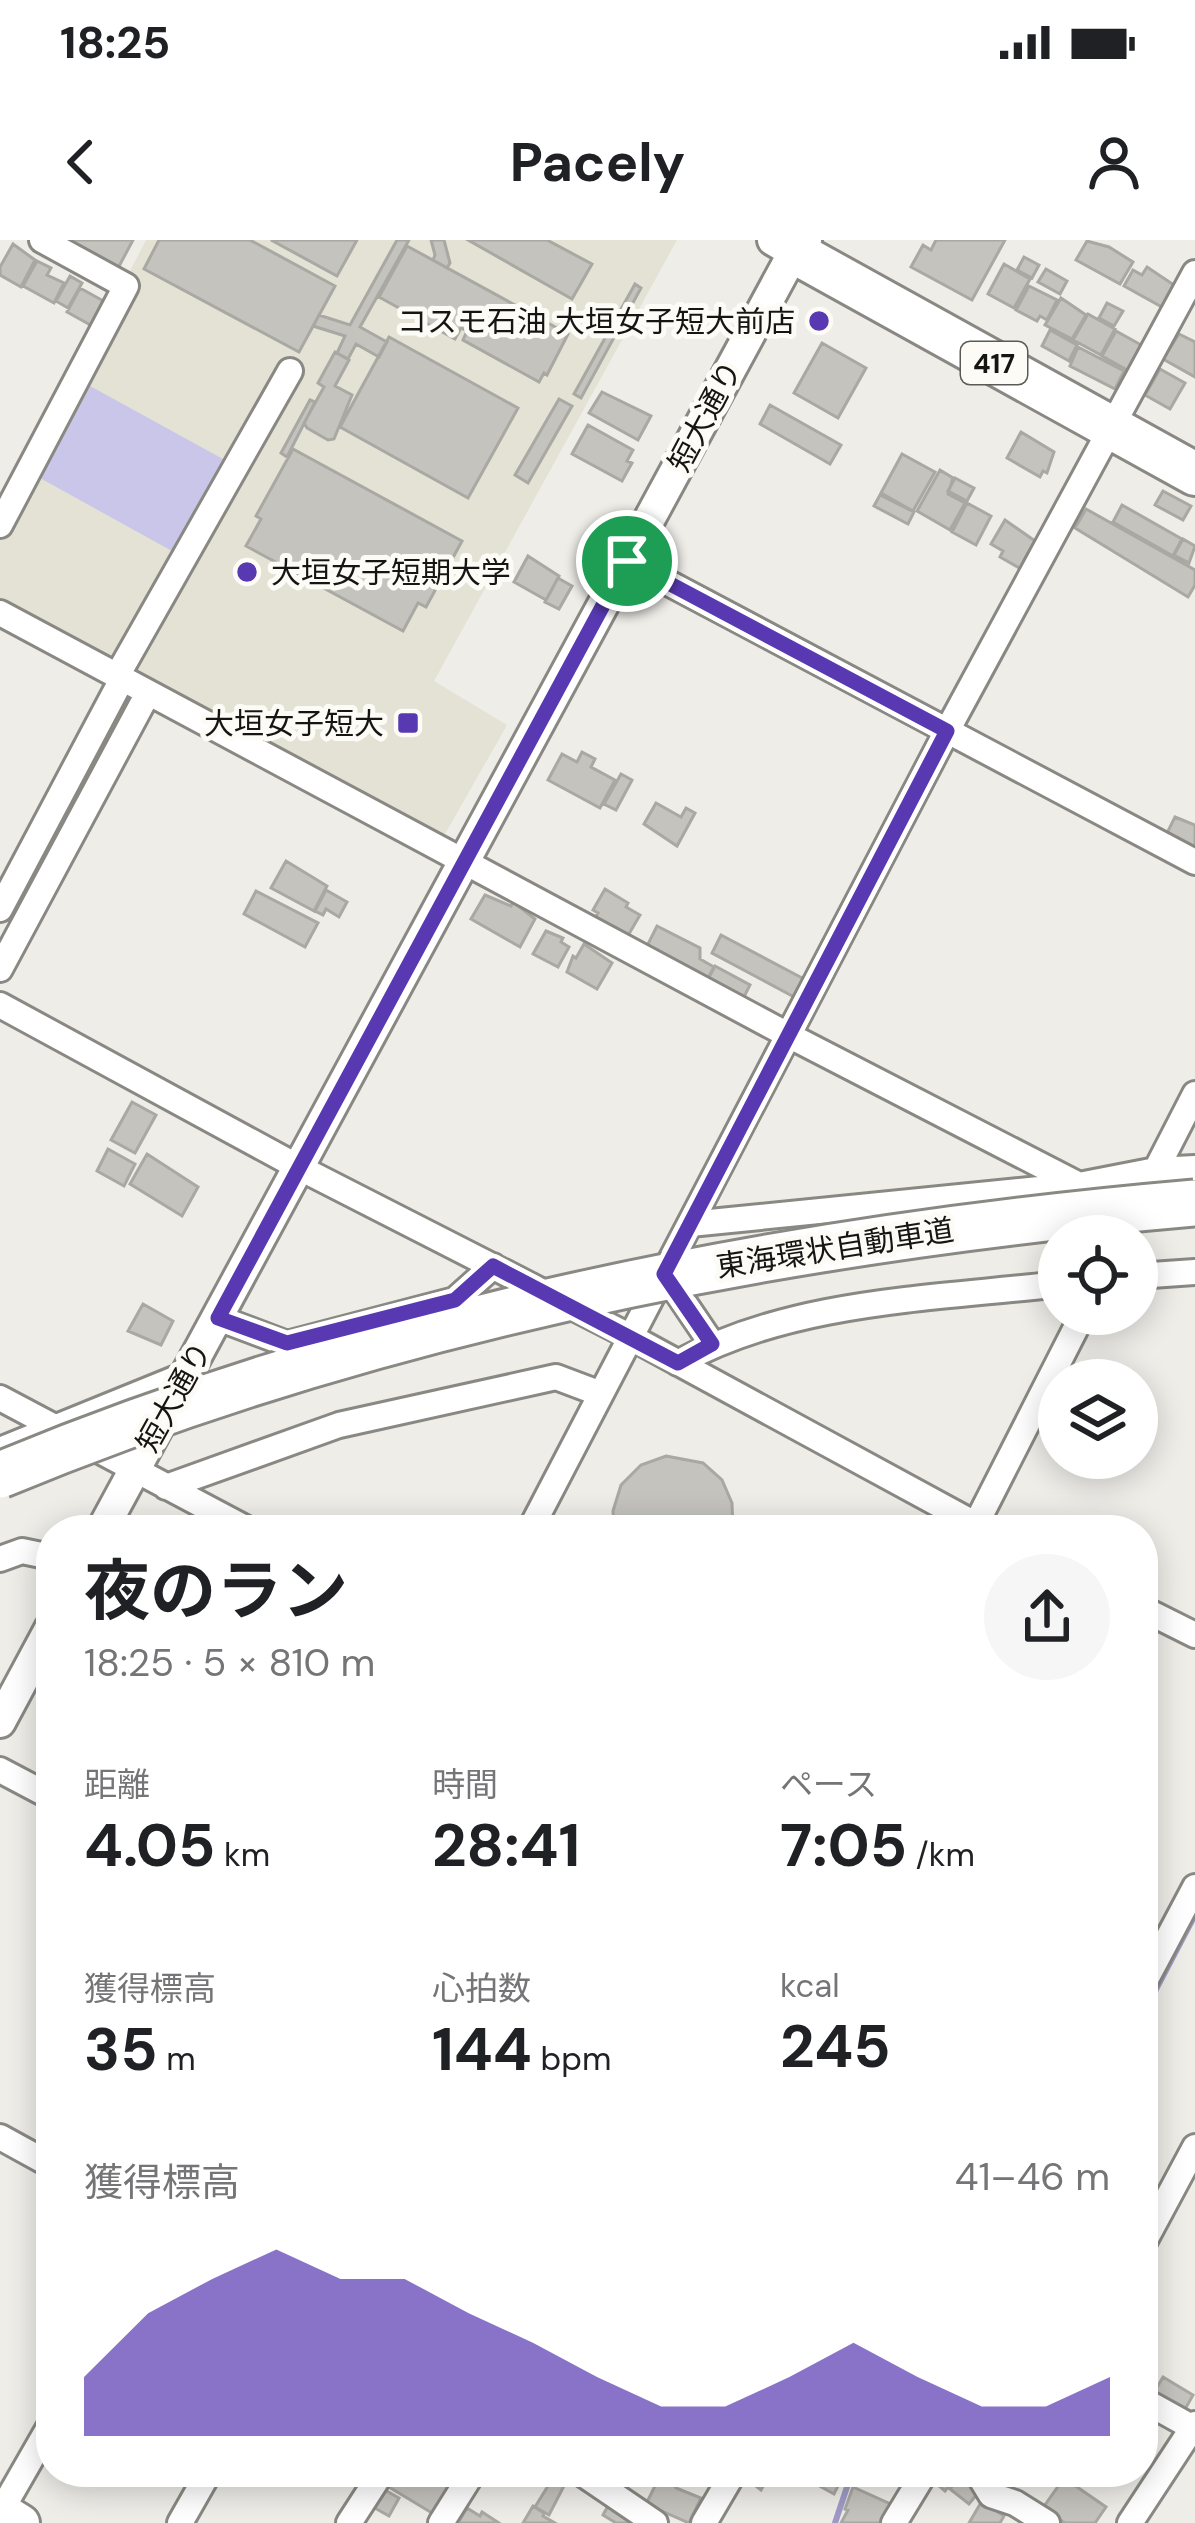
<!DOCTYPE html>
<html lang="ja">
<head>
<meta charset="utf-8">
<style>
  body { margin:0; font-family:"DM Sans","Noto Sans JP",sans-serif; background:#f6f6f6; color:#202124; height:100vh; display:flex; flex-direction:column; font-size:45px; white-space:nowrap }
  * { box-sizing:border-box; margin:0 }
  p { font-size:39px; color:#757577 }
  .icon { flex:none; width:66px; height:66px; fill:none; stroke:currentColor; stroke-width:2; stroke-linecap:round; stroke-linejoin:round }
  .map { position:relative; flex:1; overflow:hidden }
  .drawer { position:absolute; left:36px; top:1275px; width:1122px; height:972px; display:flex; flex-direction:column; background:#fff; border-radius:48px; box-shadow:0 6px 30px #0003 }
  .drawer>* { flex:none }
  .controls { position:absolute; left:1038px; top:975px; display:grid; gap:24px }
  .controls a { display:grid; place-items:center; width:120px; height:120px; border-radius:50%; background:#fff; box-shadow:0 6px 30px #0003; font-size:60px }
  .pin { position:absolute; display:grid; place-items:center; width:102px; height:102px; color:#fff; margin:-51px; border:6px solid #fff; border-radius:50%; box-shadow:0 3px 12px #0007 }
  .round { display:grid; place-items:center; flex:none; width:126px; height:126px; border-radius:63px; background:#f6f6f6 }
  .overview { display:flex; align-items:center; justify-content:space-between; height:204px; padding:0 48px }
  h1 { font-size:66px; font-weight:700; line-height:90px }
  .figures { display:grid; grid-template-columns:repeat(3,1fr); gap:18px; height:204px; padding:12px 48px }
  .figures div { display:grid; align-content:center }
  .figures b { font-size:60px; font-weight:700 }
  .figures small { font-size:33px; font-weight:400 }
  .figures p { font-size:33px }
  .chart { height:336px; padding:24px 48px }
  .chart p { display:flex; justify-content:space-between }
  .chart svg { width:100%; height:216px; margin-top:12px; fill:#5839b2; opacity:.7 }
  .status { display:flex; justify-content:space-between; align-items:center; height:84px; padding:0 60px; background:#fff; direction:ltr }
  .status svg { height:33px; fill:currentColor }
  header { display:flex; justify-content:space-between; align-items:center; height:156px; padding:0 48px; background:#fff; font-size:54px; font-weight:700 }
  .map>svg:first-child { display:block }
</style>
</head>
<body>
<div class="status"><b>18:25</b><svg viewBox="0 0 49 12"><path d="M0 12V9h3v3zM5 12V6h3v6zM10 12V3h3v9zM15 12V0h3v12zM26 1h20v11H26zM47 4h2v5h-2z"/></svg></div>
<header><svg class="icon" aria-label="back" viewBox="0 0 24 24"><path d="M15 5l-7 7 7 7"/></svg>Pacely<svg class="icon" aria-label="person" viewBox="0 0 24 24"><circle cx="12" cy="8" r="4"/><path d="M4 21q1-7 8-7t8 7"/></svg></header>
<div class="map">
<svg width="1195" height="2283" viewBox="0 0 1195 2283">
  <rect width="100%" height="100%" fill="#eeede8"/>
  <!-- built -->
  <path fill="#e4e1d5" d="M146,0H677L434,441L507,485L441,601L0,364V299L139,44L127,37Z"/>
  <!-- green -->
  <path fill="#c9c6ea" d="M90,146L232,224L181,316L40,238Z"/>
  <g fill="none" stroke-linecap="round" stroke-linejoin="round">
    <!-- stream -->
    <path stroke="#9f9bc6" stroke-width="6" d="M1143,1774L1195,1675
      M835,2283L852,2232"/>
  </g>
  <!-- building -->
  <path fill="#c4c3be" stroke="#a9a8a2" stroke-width="3" d="M62,0H133L117,30Z
    M159,0H250L335,46L299,112L144,29Z
    M271,0H357L337,36Z
    M397,0H409L360,87L387,102L379,117L356,104L348,119L337,113L345,96L313,86L319,75L350,85Z
    M431,0H444L450,23L447,28L433,20L435,15Z
    M468,0H547L592,24L572,59Z
    M936,0H1005L972,60L911,27L923,5L931,10Z
    M1087,1L1109,7L1133,22L1120,44L1076,20Z
    M13,4L35,20L21,47L0,35V27Z
    M407,6L568,94L547,135L544,133L539,142L463,100L467,91L461,88L455,99L379,57Z
    M1024,17L1039,25L1032,38L1017,30Z
    M37,21L51,28L47,35L64,43L54,63L23,46Z
    M1004,24L1030,39L1014,68L988,54Z
    M1147,27L1177,47L1162,67L1124,46L1133,30L1142,35Z
    M1046,29L1067,41L1060,54L1038,42Z
    M70,36L82,43L68,68L56,61Z
    M635,44L641,48L581,158L574,154Z
    M1029,46L1057,60L1047,80L1040,76L1037,81L1016,70Z
    M80,48L107,63L94,87L67,72Z
    M1061,58L1086,75L1072,99L1045,85Z
    M1107,63L1123,71L1114,86L1099,78Z
    M1088,74L1115,89L1101,115L1073,100Z
    M1050,90L1077,105L1069,121L1042,106Z
    M1116,91L1143,106L1129,131L1102,116Z
    M1179,94L1195,102V137L1163,119Z
    M389,97L518,168L468,258L340,187Z
    M822,103L866,128L838,178L794,153Z
    M1078,107L1124,131L1115,149L1070,126Z
    M335,112L349,120L335,146L352,155L334,199L328,200L307,188L304,183L324,147L318,143Z
    M1160,129L1185,143L1170,169L1145,155Z
    M602,152L651,176L638,200L589,173Z
    M559,159L572,166L528,243L515,235Z
    M310,160L315,162L287,217L281,213Z
    M770,165L841,205L830,224L760,184Z
    M588,185L633,210L627,221L632,223L622,241L572,214Z
    M1021,192L1054,212L1047,233L1043,231L1040,237L1007,218Z
    M293,209L462,301L426,367L418,363L403,391L246,306L261,279L256,276Z
    M902,214L935,232L913,271L881,253Z
    M940,230L953,238L948,254L965,263L950,290L917,271Z
    M955,238L974,248L967,261L948,251Z
    M1163,251L1191,266L1183,280L1155,265Z
    M880,255L914,272L908,284L874,266Z
    M967,263L991,276L976,305L952,292Z
    M1122,265L1182,299L1173,316L1113,282Z
    M1086,269L1195,330V345L1188,357L1075,288Z
    M1005,280L1035,301L1024,320L1028,322L1023,330L1000,317L1003,311L991,304Z
    M1183,299L1195,306L1189,323L1174,315Z
    M528,316L559,336L546,360L514,342Z
    M558,338L572,346L559,369L545,362Z
    M582,512L595,519L591,527L615,540L600,568L548,540L562,514L577,522Z
    M621,534L632,540L616,570L604,564Z
    M656,563L681,577L686,568L695,573L677,606L644,584Z
    M1175,577L1195,585V608L1167,593Z
    M286,621L327,646L314,671L271,648Z
    M605,649L628,663L626,667L640,675L626,699L593,681L598,673L593,670Z
    M326,650L347,662L339,677L326,669L323,675L315,671Z
    M256,651L318,683L305,707L244,674Z
    M485,655L511,666L513,662L535,679L520,707L471,679Z
    M657,686L700,708V719L714,727L706,742L645,710Z
    M546,691L563,698L561,702L569,707L558,727L533,714Z
    M721,695L806,740L796,758L712,713Z
    M584,704L612,723L597,749L567,732L573,716L576,718Z
    M715,726L750,745L742,761L706,743Z
    M132,862L156,875L135,913L111,900Z
    M108,909L135,924L124,946L97,931Z
    M147,914L198,947L182,976L130,944Z
    M143,1064L173,1081L161,1105L128,1091Z
    M666,1216L703,1223L722,1240L732,1263L733,1290H614L613,1271L621,1245L641,1225Z
    M1163,2137L1193,2155L1183,2173L1152,2156Z
    M392,2232H456L457,2233L432,2273L384,2244Z
    M738,2232H771L761,2250Z
    M794,2232H845L834,2254Z
    M935,2232H951L956,2236L945,2251L930,2238Z
    M556,2233L567,2240L549,2275L535,2267Z
    M962,2233L982,2248L969,2264L950,2249Z
    M1064,2238L1106,2267L1095,2283H1065L1059,2279L1055,2283L1040,2272Z
    M658,2240L671,2245L672,2242L676,2248L701,2258L689,2283L646,2264Z
    M853,2247L895,2266L886,2283H841L848,2270L845,2269Z
    M383,2249L399,2258L389,2276L373,2267Z
    M982,2261L1004,2276L1000,2283H969Z
    M609,2264L633,2281L631,2283H616L603,2275Z
    M533,2266L544,2273L543,2276L555,2283H523Z
    M467,2268L480,2276L482,2272L499,2283H458Z"/>
  <g fill="none" stroke-linecap="round" stroke-linejoin="round">
    <defs>
      <path id="minor" d="M0,285L126,46L42,0
        M627,321L1195,622
        M0,373L788,795L1116,964
        M117,436L290,131
        M0,669L122,439
        M0,729L148,453
        M0,765L300,928L631,1097L986,1290
        M690,984L1079,945L1156,930L1195,928
        M1122,996L1195,854
        M664,1033L712,1104
        M1137,1036L1195,1032
        M218,1078L287,1104L455,1060L493,1026
        M678,1123C792,1060 932,1059 1059,1044
        M0,1158L249,1290
        M0,1210L187,1134
        M166,1247L339,1185L556,1137L601,1154
        M530,1290L947,491L1195,33
        M973,1290L1083,1074
        M0,1319L22,1311L51,1317
        M1143,1369L1195,1395
        M0,1530L51,1557
        M1143,1745L1195,1647
        M0,1897L51,1925
        M1143,2004L1195,1907
        M1143,2160L1195,2189
        M580,2232L655,2283
        M977,2232L991,2255L1015,2263L1047,2283
        M1,2271L51,2184
        M180,2283L209,2232
        M349,2283L382,2232
        M441,2283L473,2232
        M704,2283L734,2232
        M894,2283L925,2232
        M1130,2283L1195,2184"/>
      <path id="tertiary" d="M102,1290L794,12L773,0
        M0,1482L51,1387"/>
      <path id="secondary" d="M0,2270L21,2283"/>
      <path id="trunk" d="M800,0L794,12L1195,234"/>
    </defs>
    <!-- minor casing -->
    <use href="#minor" stroke="#898883" stroke-width="30"/>
    <!-- tertiary casing -->
    <use href="#tertiary" stroke="#898883" stroke-width="36"/>
    <!-- secondary casing -->
    <use href="#secondary" stroke="#898883" stroke-width="42"/>
    <!-- trunk casing -->
    <use href="#trunk" stroke="#898883" stroke-width="48"/>
    <!-- minor -->
    <use href="#minor" stroke="#fff" stroke-width="24"/>
    <!-- tertiary -->
    <use href="#tertiary" stroke="#fff" stroke-width="30"/>
    <!-- secondary -->
    <use href="#secondary" stroke="#fff" stroke-width="36"/>
    <!-- trunk -->
    <use href="#trunk" stroke="#fff" stroke-width="42"/>
    <defs>
      <path id="motorway-bridge" d="M0,1235C375,1079 792,998 1195,963"/>
    </defs>
    <!-- motorway-bridge casing -->
    <use href="#motorway-bridge" stroke="#898883" stroke-width="51" stroke-linecap="butt"/>
    <!-- motorway-bridge -->
    <use href="#motorway-bridge" stroke="#fff" stroke-width="45"/>
  </g>
  <g fill="none" stroke-linecap="round" stroke-linejoin="round">
    <defs>
      <path id="route" d="M627,321L947,491L664,1034L712,1104L678,1123L493,1026L455,1060L287,1103L218,1078Z"/>
    </defs>
    <!-- route casing -->
    <use href="#route" stroke="#fff" stroke-width="24"/>
    <!-- route -->
    <use href="#route" stroke="#5839b2" stroke-width="15"/>
  </g>
  <!-- markers -->
  <g fill="#5839b2" stroke="#fcfbf5" stroke-width="4.5">
    <circle cx="819" cy="81" r="12"/>
    <circle cx="247" cy="332" r="12"/>
    <rect x="396" y="471" width="24" height="24" rx="6"/>
  </g>
  <g text-anchor="middle" dominant-baseline="central" stroke-width="10" stroke-linejoin="round" paint-order="stroke">
    <!-- shield labels -->
    <rect fill="#fcfbf5" stroke="#5b5a57" stroke-width="3" x="961" y="102" width="66" height="42" rx="9"/>
    <g font-size="27" font-weight="bold" fill="#161513">
      <text x="994" y="123">417</text>
    </g>
    <!-- poi labels -->
    <g font-size="30" fill="#161513" stroke="#fcfbf5" text-anchor="end">
      <text x="795" y="81">コスモ石油 大垣女子短大前店</text>
      <text x="271" y="332" text-anchor="start">大垣女子短期大学</text>
      <text x="384" y="483">大垣女子短大</text>
    </g>
    <!-- street labels -->
    <g font-size="30" fill="#161513" stroke="#fcfbf5">
      <text transform="translate(705 176) rotate(-62)">短大通り</text>
      <text transform="translate(835 1008) rotate(-9)">東海環状自動車道</text>
      <text transform="translate(174 1157) rotate(-61)">短大通り</text>
    </g>
  </g>
</svg>
<div class="controls">
<a><svg class="icon" aria-label="locate" viewBox="0 0 24 24"><circle cx="12" cy="12" r="6"/><path d="M12 2v4M12 18v4M2 12h4M18 12h4"/></svg></a>
<a><svg class="icon" aria-label="layers" viewBox="0 0 24 24"><path d="M12 4l9 5-9 5-9-5zM3 14l9 5 9-5"/></svg></a>
</div>
<div class="pin" style="left:627px;top:321px;background:#1e9e55"><svg class="icon" aria-label="arrive" viewBox="0 0 24 24"><path d="M6 21V4h12l-3 4 3 4H6"/></svg></div>
<section class="drawer">
<div class="overview"><div><h1>夜のラン</h1><p>18:25 · 5 × 810 m</p></div><a class="round"><svg class="icon" aria-label="share" viewBox="0 0 24 24"><path d="M12 15V3M7 8l5-5 5 5M5 13v7h14v-7"/></svg></a></div>
<div class="figures">
<div><p>距離</p><b>4.05<small> km</small></b></div>
<div><p>時間</p><b>28:41</b></div>
<div><p>ペース</p><b>7:05<small> /km</small></b></div>
</div>
<div class="figures">
<div><p>獲得標高</p><b>35<small> m</small></b></div>
<div><p>心拍数</p><b>144<small> bpm</small></b></div>
<div><p>kcal</p><b>245</b></div>
</div>
<div class="chart"><p><span>獲得標高</span>41–46 m</p>
<svg viewBox="0 0 160 44" preserveAspectRatio="none"><path d="M0 44V32L10 19L20 12L30 6L40 12L50 12L60 19L70 25L80 32L90 38L100 38L110 32L120 25L130 32L140 38L150 38L160 32V44z"/></svg>
</div>
</section>
</div>
</body>
</html>
